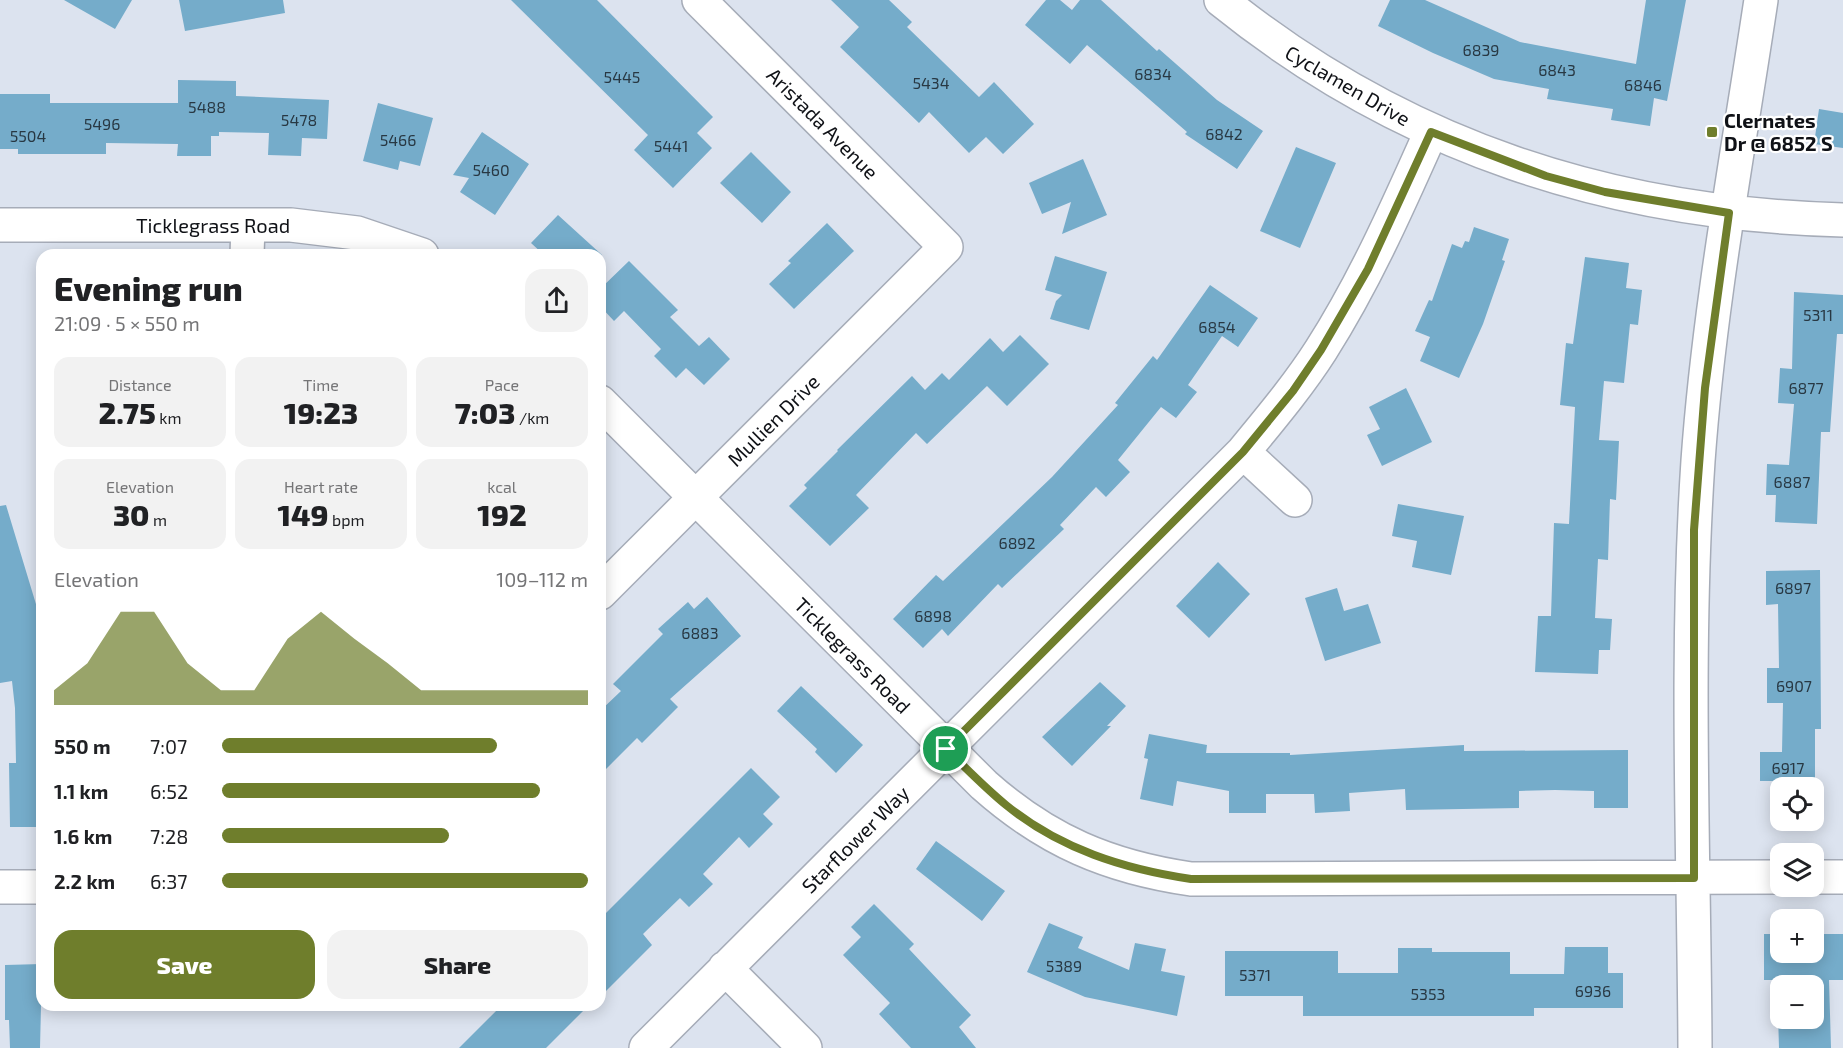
<!DOCTYPE html>
<html lang="en">
<head>
<meta charset="utf-8">
<style>
  body { margin:0; font-family:"Exo 2",sans-serif; background:#f2f2f2; color:#202124; height:100vh; display:flex; flex-direction:column; font-size:22px; white-space:nowrap }
  * { box-sizing:border-box; margin:0 }
  p { font-size:20px; color:#757577 }
  .icon { flex:none; width:33px; height:33px; fill:none; stroke:currentColor; stroke-width:2; stroke-linecap:round; stroke-linejoin:round }
  .map { position:relative; flex:1; overflow:hidden }
  .panel { position:absolute; left:36px; top:249px; width:570px; height:762px; display:flex; flex-direction:column; background:#fff; border-radius:18px; box-shadow:0 3px 15px #0003 }
  .panel>* { flex:none }
  .controls { position:absolute; left:1770px; top:777px; display:grid; gap:12px }
  .controls a { display:grid; place-items:center; width:54px; height:54px; border-radius:12px; background:#fff; box-shadow:0 3px 15px #0003; font-size:30px }
  .pin { position:absolute; display:grid; place-items:center; width:51px; height:51px; color:#fff; margin:-26px; border:3px solid #fff; border-radius:50%; box-shadow:0 2px 6px #0007 }
  .round { display:grid; place-items:center; flex:none; width:63px; height:63px; border-radius:18px; background:#f2f2f2 }
  .overview { display:flex; align-items:center; justify-content:space-between; height:102px; padding:0 18px }
  h1 { font-size:33px; font-weight:800; line-height:45px }
  .stats { display:grid; grid-template-columns:repeat(3,1fr); gap:9px; height:102px; padding:6px 18px }
  .stats div { display:grid; align-content:center; border-radius:15px; background:#f2f2f2; text-align:center }
  .stats b { font-size:30px; font-weight:800 }
  .stats small { font-size:16px; font-weight:400 }
  .stats p { font-size:16px }
  .chart { height:168px; padding:12px 18px }
  .chart p { display:flex; justify-content:space-between }
  .chart svg { width:100%; height:108px; margin-top:6px; fill:#6f7e2c; opacity:.7 }
  .button { display:flex; gap:12px; margin-top:auto; padding:12px 18px }
  .button a { flex:1; height:69px; border-radius:18px; background:#6f7e2c; color:#fff; font-size:24px; font-weight:800; line-height:69px; text-align:center }
  .button a+a { background:#f2f2f2; color:#202124 }
  ul { padding:0 18px; list-style:none; font-size:20px }
  li { display:grid; grid-template-columns:96px 72px 1fr; align-items:center; height:45px }
  li i { height:15px; border-radius:8px; background:#6f7e2c }
  .map>svg:first-child { display:block }
</style>
</head>
<body>
<div class="map">
<svg width="1843" height="1048" viewBox="0 0 1843 1048">
  <rect width="100%" height="100%" fill="#dce3ef"/>
  <!-- building -->
  <path fill="#75acca" fill-rule="evenodd" d="M64,0H132L115,29Z
    M179,0H283L285,13L185,31Z
    M511,0H597L713,117L697,133L712,148L673,188L634,150L648,135Z
    M831,0H889L912,22L907,27L979,97L994,82L1034,124L1003,154L986,137L969,153L929,112L919,123L840,47L859,27Z
    M1046,0H1060L1072,10L1080,0H1101L1157,51L1159,49L1217,100L1263,131L1237,169L1185,134L1187,132L1087,45L1070,64L1025,25Z
    M1390,0H1425L1520,42L1636,64L1646,0H1686L1667,101L1654,98L1650,126L1611,120L1613,109L1547,99L1549,89L1494,79L1433,53L1378,26Z
    M178,80L236,81V96L329,100L327,139L302,138L301,156L268,155L269,133L219,132V136H211V156H177L178,144L106,143V154H18V149H0V94H50V103H178Z
    M378,103L433,118L420,166L400,161L398,170L363,161Z
    M1819,109L1843,113V148L1814,144Z
    M482,132L529,164L495,215L460,192L469,178L453,175Z
    M1296,147L1336,163L1300,248L1260,231Z
    M751,152L791,192L762,223L720,183Z
    M1083,159L1107,215L1062,234L1071,202L1042,214L1029,183Z
    M558,215L602,255H544L531,243Z
    M827,223L854,251L794,309L769,284L791,263L788,261Z
    M1474,227L1509,239L1502,260L1505,261L1483,324L1459,378L1420,361L1430,337L1415,331L1429,300L1432,301L1452,244L1462,248L1465,241L1469,242Z
    M1055,256L1107,272L1089,330L1050,319L1056,301L1062,295L1045,290Z
    M1585,257L1629,263L1626,288L1642,290L1638,325L1630,324L1624,383L1604,381L1599,440L1619,441L1616,500L1610,499L1608,560L1598,559L1595,618L1612,619L1610,650H1599L1598,674L1535,672L1538,616H1551L1554,523L1569,524L1575,407L1560,405L1566,343L1573,344Z
    M629,261L678,310L670,317L699,346L709,337L730,359L704,385L686,368L676,378L654,356L661,349L624,311L614,321L600,306V289Z
    M1210,285L1258,318L1238,347L1222,336L1188,385L1197,392L1176,418L1161,407L1118,460L1130,472L1106,497L1096,487L1060,525L1064,529L1002,588L998,584L948,636L942,629L923,648L893,619L936,575L943,581L1052,477L1118,405L1115,403L1153,356L1157,360Z
    M1794,292L1843,295V334H1837L1830,432H1821L1817,524L1775,522L1776,495H1766L1767,464L1789,465L1794,404L1778,403L1780,368L1792,369Z
    M1020,335L1049,364L1007,406L987,386L927,444L916,433L856,495L869,508L830,546L789,506L807,488L804,485L838,451L837,450L912,376L925,390L942,373L949,380L990,338L1003,352Z
    M1406,388L1432,442L1382,466L1367,435L1380,429L1369,407Z
    M1398,504L1464,516L1451,575L1412,567L1417,541L1392,536Z
    M6,505L42,624V827H10L9,763H16L15,708L12,681L0,683V506Z
    M1218,562L1250,594L1209,638L1176,606Z
    M1820,570L1821,729H1815V807L1814,788H1780V807H1777V781H1760V752H1782L1783,703H1767V668H1779L1778,604L1766,605V571Z
    M1337,588L1344,611L1368,604L1381,643L1325,661L1305,598Z
    M707,597L741,636L670,699L678,707L642,743L637,738L600,775V711L621,691L613,684L663,634L658,629L688,602L694,609Z
    M1100,682L1126,706L1107,726H1111L1072,766L1042,737Z
    M801,686L863,745L836,773L815,752L817,749L777,711Z
    M1149,734L1207,745L1206,753H1290V755L1464,745V751L1628,750V808H1594V791L1555,790L1519,791V808L1406,810L1405,789L1349,793L1350,811L1315,813L1314,794H1266V813H1229V791L1177,781L1173,806L1140,799L1148,759L1144,758Z
    M751,768L780,797L763,814L773,824L749,848L739,837L703,874L713,884L689,907L680,898L643,934L652,945L600,997V919Z
    M936,841L1005,891L982,921L916,869Z
    M874,904L914,944L909,949L971,1015L959,1027L976,1048H911L879,1014L890,1003L843,955L861,937L851,927Z
    M1049,923L1083,937L1078,948L1129,970L1135,943L1166,949L1161,971L1185,976L1177,1016L1085,997L1027,972Z
    M1764,934H1780V952H1814V934H1843V980H1829L1831,1048H1779L1777,980H1764ZM1780,986H1814V1018H1780Z
    M1565,947H1608V973H1623V1008H1534V1016H1303V996H1225V951H1338V973H1398V948H1432V952H1510V974H1564Z
    M42,964L40,1048H10L9,1020H5V965Z
    M502,1005H589L546,1048H459Z"/>
  <g fill="none" stroke-linecap="round" stroke-linejoin="round">
    <defs>
      <path id="minor" d="M1221,0C1403,147 1611,214 1843,220
        M0,225H291L357,233L422,255
        M247,255L248,225
        M600,402L984,785C1047,841 1109,867 1191,879L1780,877
        M1243,452L1295,500
        M600,593L946,247L699,0
        M1814,877H1843
        M0,887H42
        M725,968L805,1048
        M646,1048L1243,452C1270,419 1298,386 1321,350C1365,281 1398,206 1431,132
        M1695,1048C1694,853 1685,656 1698,461C1709,307 1738,153 1761,0"/>
    </defs>
    <!-- minor casing -->
    <use href="#minor" stroke="#a6acb8" stroke-width="36"/>
    <!-- minor -->
    <use href="#minor" stroke="#fff" stroke-width="33"/>
  </g>
  <g fill="none" stroke-linecap="round" stroke-linejoin="round">
    <defs>
      <path id="route" d="M1431,132L1546,176L1605,192L1729,213L1705,388L1694,530V878L1191,879C1124,869 1060,849 1006,805C985,788 966,768 946,749L1243,452L1293,391L1321,350L1368,269Z"/>
    </defs>
    <!-- route casing -->
    <use href="#route" stroke="#fff" stroke-width="12"/>
    <!-- route -->
    <use href="#route" stroke="#6f7e2c" stroke-width="8"/>
  </g>
  <!-- markers -->
  <rect fill="#6f7e2c" stroke="#fff" stroke-width="2" x="1706" y="126" width="12" height="12" rx="3"/>
  <g text-anchor="middle" dominant-baseline="central" stroke-width="4.5" stroke-linejoin="round" paint-order="stroke">
    <!-- number labels -->
    <g font-size="16" fill="#283843">
      <text x="1481" y="49">6839</text>
      <text x="1557" y="69">6843</text>
      <text x="1153" y="73">6834</text>
      <text x="622" y="76">5445</text>
      <text x="931" y="82">5434</text>
      <text x="1643" y="84">6846</text>
      <text x="207" y="106">5488</text>
      <text x="299" y="119">5478</text>
      <text x="102" y="123">5496</text>
      <text x="1224" y="133">6842</text>
      <text x="28" y="135">5504</text>
      <text x="398" y="139">5466</text>
      <text x="671" y="145">5441</text>
      <text x="491" y="169">5460</text>
      <text x="1818" y="314">5311</text>
      <text x="1217" y="326">6854</text>
      <text x="1806" y="387">6877</text>
      <text x="1792" y="481">6887</text>
      <text x="1017" y="542">6892</text>
      <text x="1793" y="587">6897</text>
      <text x="933" y="615">6898</text>
      <text x="700" y="632">6883</text>
      <text x="1794" y="685">6907</text>
      <text x="1788" y="767">6917</text>
      <text x="1064" y="965">5389</text>
      <text x="1255" y="974">5371</text>
      <text x="1593" y="990">6936</text>
      <text x="1428" y="993">5353</text>
    </g>
    <!-- street labels -->
    <g font-size="20" fill="#0f1116" stroke="#fff">
      <text transform="translate(1348 85) rotate(30)">Cyclamen Drive</text>
      <text transform="translate(823 123) rotate(45)">Aristada Avenue</text>
      <text x="213" y="225">Ticklegrass Road</text>
      <text transform="translate(773 420) rotate(-45)">Mullien Drive</text>
      <text transform="translate(853 655) rotate(45)">Ticklegrass Road</text>
      <text transform="translate(855 839) rotate(-45)">Starflower Way</text>
    </g>
    <!-- poi labels -->
    <g font-size="20" font-weight="bold" fill="#0f1116" stroke="#fff" text-anchor="start">
      <text x="1724" y="120">Clernates<tspan x="1724" dy="23">Dr @ 6852 S</tspan></text>
    </g>
  </g>
</svg>
<div class="controls">
<a><svg class="icon" aria-label="locate" viewBox="0 0 24 24"><circle cx="12" cy="12" r="6"/><path d="M12 2v4M12 18v4M2 12h4M18 12h4"/></svg></a>
<a><svg class="icon" aria-label="layers" viewBox="0 0 24 24"><path d="M12 4l9 5-9 5-9-5zM3 14l9 5 9-5"/></svg></a>
<a>+</a>
<a>−</a>
</div>
<div class="pin" style="left:946px;top:749px;background:#1e9e55"><svg class="icon" aria-label="arrive" viewBox="0 0 24 24"><path d="M6 21V4h12l-3 4 3 4H6"/></svg></div>
<section class="panel">
<div class="overview"><div><h1>Evening run</h1><p>21:09 · 5 × 550 m</p></div><a class="round"><svg class="icon" aria-label="share" viewBox="0 0 24 24"><path d="M12 15V3M7 8l5-5 5 5M5 13v7h14v-7"/></svg></a></div>
<div class="stats">
<div><p>Distance</p><b>2.75<small> km</small></b></div>
<div><p>Time</p><b>19:23</b></div>
<div><p>Pace</p><b>7:03<small> /km</small></b></div>
</div>
<div class="stats">
<div><p>Elevation</p><b>30<small> m</small></b></div>
<div><p>Heart rate</p><b>149<small> bpm</small></b></div>
<div><p>kcal</p><b>192</b></div>
</div>
<div class="chart"><p><span>Elevation</span>109–112 m</p>
<svg viewBox="0 0 160 44" preserveAspectRatio="none"><path d="M0 44V38L10 27L20 6L30 6L40 27L50 38L60 38L70 17L80 6L90 17L100 27L110 38L120 38L130 38L140 38L150 38L160 38V44z"/></svg>
</div>
<ul>
<li><b>550 m</b>7:07<i style="width:75%"></i></li>
<li><b>1.1 km</b>6:52<i style="width:87%"></i></li>
<li><b>1.6 km</b>7:28<i style="width:62%"></i></li>
<li><b>2.2 km</b>6:37<i style="width:100%"></i></li>
</ul>
<div class="button"><a>Save</a><a>Share</a></div>
</section>
</div>
</body>
</html>
